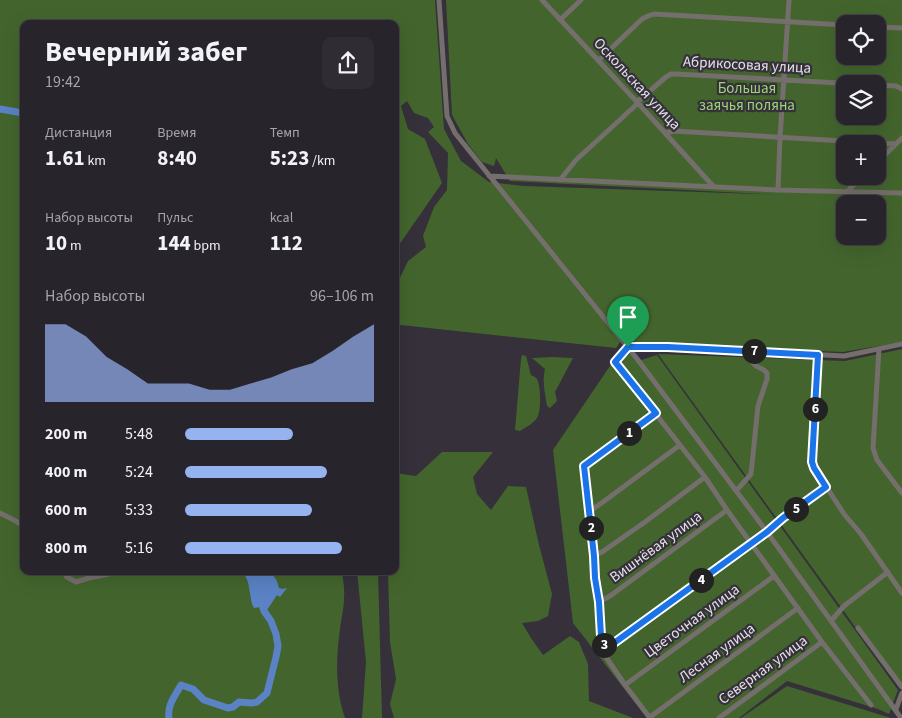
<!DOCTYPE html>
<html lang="ru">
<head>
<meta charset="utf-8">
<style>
  body { margin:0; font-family:"Source Sans 3",sans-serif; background:#302c34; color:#f1f3f6; height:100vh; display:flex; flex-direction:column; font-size:19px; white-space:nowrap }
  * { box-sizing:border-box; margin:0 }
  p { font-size:16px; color:#a5a4a9 }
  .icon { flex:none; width:28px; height:28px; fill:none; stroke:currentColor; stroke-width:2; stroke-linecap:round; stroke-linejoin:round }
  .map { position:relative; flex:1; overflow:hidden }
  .details { position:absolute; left:20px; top:20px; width:379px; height:555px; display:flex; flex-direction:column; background:#28242c; border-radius:10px; box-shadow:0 5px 20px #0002,0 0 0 1px #444148 }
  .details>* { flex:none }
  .fabs { position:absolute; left:836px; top:15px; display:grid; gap:10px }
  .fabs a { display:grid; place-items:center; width:50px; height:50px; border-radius:10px; background:#28242c; box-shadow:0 5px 20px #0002,0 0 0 1px #444148; font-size:25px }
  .pin { position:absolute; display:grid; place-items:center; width:42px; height:42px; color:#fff; margin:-51px -21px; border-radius:50% 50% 50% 0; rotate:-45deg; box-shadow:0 0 5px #0007 }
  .pin .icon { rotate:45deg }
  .km { position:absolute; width:25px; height:25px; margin:-12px; border-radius:50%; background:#222; color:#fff; font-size:14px; line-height:25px; text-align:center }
  .round { display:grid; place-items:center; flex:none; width:52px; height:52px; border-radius:10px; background:#302c34 }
  .summary { display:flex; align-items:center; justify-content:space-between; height:85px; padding:0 25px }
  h1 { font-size:28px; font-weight:700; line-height:38px }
  .stats { display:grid; grid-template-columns:repeat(3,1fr); gap:8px; height:85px; padding:5px 25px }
  .stats div { display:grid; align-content:center }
  .stats b { font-size:21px; font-weight:700 }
  .stats small { font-size:14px; font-weight:400 }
  .stats p { font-size:14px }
  .chart { height:140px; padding:10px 25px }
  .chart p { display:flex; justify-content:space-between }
  .chart svg { width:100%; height:90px; margin-top:5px; fill:#95b2f1; opacity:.7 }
  ul { padding:0 25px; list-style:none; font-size:16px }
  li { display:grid; grid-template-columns:80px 60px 1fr; align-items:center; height:38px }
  li i { height:12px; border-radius:6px; background:#95b2f1 }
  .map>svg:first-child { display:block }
</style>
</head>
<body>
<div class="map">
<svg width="902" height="718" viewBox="0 0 902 718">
  <rect width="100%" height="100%" fill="#35303a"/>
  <!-- green -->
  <path fill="#43652d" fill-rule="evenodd" d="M0,0H435L444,129L461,161L489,182L524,186L782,195L510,181L496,158L494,166L482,162L468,144L452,115L446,0H902V342L843,352L637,344L626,333L616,348L401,325L395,328V288L408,261L426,247L423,236L434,207L447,190L448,153L428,132L434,127L428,118L414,113L407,101L401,106L408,129L425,139L442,183L399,245L395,256V24H24V571H342C343,580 345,589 344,598C344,609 341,619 340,629C336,659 335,689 345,718H0ZM845,24H878V56H845ZM845,84H878V116H845ZM845,144H878V176H845ZM845,204H878V236H845Z
    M902,349V683L900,689L658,354L845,361Z
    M630,354L638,361L657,355L898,690L889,714L878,709L787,681L739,718H647L573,623L553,450L612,363L623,362V357Z
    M522,355L526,356L531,375C533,376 536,377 537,379C541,387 541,408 538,416C535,423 526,427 520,431L515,430L521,359Z
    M552,357L573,358L555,392L557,401L550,408L547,406C545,393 542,382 545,369L532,358Z
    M442,452H493L473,477L477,494L491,510L508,486L526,487L539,545L552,594L548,616L538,621L522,623L531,638L543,655L570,636L579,642L588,664L589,701L633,718H394L390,704L396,679L390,642L388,571H395V473L416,476Z
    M357,571H378L382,718H362L366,662Z
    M787,686L891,718H741Z"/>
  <!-- water -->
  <path fill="#5a82c5" d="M243,571H270L277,581L279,588L282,589L287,588L280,597L277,595L267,610L264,611L260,607L254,608L252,604L248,582Z"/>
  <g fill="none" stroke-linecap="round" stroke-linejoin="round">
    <!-- river -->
    <path stroke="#5a82c5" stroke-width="7" d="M0,109L17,112L24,114
      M169,718C167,705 175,696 181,685L193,689L204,700L228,708L233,707L239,702L252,703L257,702L267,693L276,657L278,646L276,634L271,621L264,611L261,602"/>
    <!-- minor -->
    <path stroke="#746e6c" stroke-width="5" d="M439,0L447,116L455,133L638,360L767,532L901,718
      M542,0L637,102L713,186
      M560,20L581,0
      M878,27L902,28
      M599,60L642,19L648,16L654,14L845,25
      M878,85L896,86L902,89
      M666,133L674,131L896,144
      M878,162L902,138
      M489,176L778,190L902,193
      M560,180L576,160L636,105L637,102L666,77L671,74H676L857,84
      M778,190L780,138L789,0
      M847,192L862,176
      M879,349L873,448L877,460L902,493
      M818,355L812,462L814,468L844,514L861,534L902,593
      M736,491L751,474L758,406L767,379V373L764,370L756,366L741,351
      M590,511L603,502L680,445
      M0,513L14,520L24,526
      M594,556L602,552L645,522L705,477
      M63,571L67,577L76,582L89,578L109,574L112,571
      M599,602L610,596L727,510
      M831,621L844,606L888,572
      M858,628L902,687
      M604,645L614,643L767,532L783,518L826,487
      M625,685L774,576
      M871,705L822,642L727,510L705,477L615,362L628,347H668L844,356L902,344
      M896,709L902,693
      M650,717L798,608
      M650,718L625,685L606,657L604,651V645L601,636L599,602L595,578L590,511L584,466L656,413
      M719,718L822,642"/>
  </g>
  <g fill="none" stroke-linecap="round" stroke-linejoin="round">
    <defs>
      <path id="route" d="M628,347H668L818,355L812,462L814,468L826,487L783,518L767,532L614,643L604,645L601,636L599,602L595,578L594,556L584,466L656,413L615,362Z"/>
    </defs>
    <!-- route casing -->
    <use href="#route" stroke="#fff" stroke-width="10"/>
    <!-- route -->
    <use href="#route" stroke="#1a73e8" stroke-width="6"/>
  </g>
  <g text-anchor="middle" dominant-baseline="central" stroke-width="4.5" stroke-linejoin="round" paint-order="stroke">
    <!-- street labels -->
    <g font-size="15" fill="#e3e0e7" stroke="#35303a">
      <text transform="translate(747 65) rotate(3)">Абрикосовая улица</text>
      <text transform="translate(637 84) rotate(47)">Оскольская улица</text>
      <text transform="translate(656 547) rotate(-36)">Вишнёвая улица</text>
      <text transform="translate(692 621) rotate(-36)">Цветочная улица</text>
      <text transform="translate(717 653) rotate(-36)">Лесная улица</text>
      <text transform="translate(763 670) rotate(-36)">Северная улица</text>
    </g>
    <!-- park labels -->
    <g font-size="15" fill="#9bd676" stroke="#35303a">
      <text x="747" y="88">Большая<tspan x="747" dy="17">заячья поляна</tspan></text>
    </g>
  </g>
</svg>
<div class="fabs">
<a><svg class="icon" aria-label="locate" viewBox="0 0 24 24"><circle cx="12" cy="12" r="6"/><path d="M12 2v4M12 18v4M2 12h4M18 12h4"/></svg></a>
<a><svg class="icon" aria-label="layers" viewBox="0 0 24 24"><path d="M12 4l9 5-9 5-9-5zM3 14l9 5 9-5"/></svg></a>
<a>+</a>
<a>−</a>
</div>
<div class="pin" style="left:628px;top:347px;background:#1e9e55"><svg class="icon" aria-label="arrive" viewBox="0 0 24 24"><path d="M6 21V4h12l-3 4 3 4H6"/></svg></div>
<b class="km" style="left:629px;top:433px">1</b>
<b class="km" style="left:591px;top:528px">2</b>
<b class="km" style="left:604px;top:645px">3</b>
<b class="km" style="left:701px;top:580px">4</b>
<b class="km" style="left:796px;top:509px">5</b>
<b class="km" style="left:815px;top:409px">6</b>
<b class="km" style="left:754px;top:351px">7</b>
<section class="details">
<div class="summary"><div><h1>Вечерний забег</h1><p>19:42</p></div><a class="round"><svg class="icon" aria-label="share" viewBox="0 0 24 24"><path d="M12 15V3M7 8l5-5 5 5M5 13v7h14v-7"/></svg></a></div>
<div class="stats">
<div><p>Дистанция</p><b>1.61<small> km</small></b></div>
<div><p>Время</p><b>8:40</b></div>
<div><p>Темп</p><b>5:23<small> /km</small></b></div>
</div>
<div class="stats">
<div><p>Набор высоты</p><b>10<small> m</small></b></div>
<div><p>Пульс</p><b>144<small> bpm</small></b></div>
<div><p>kcal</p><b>112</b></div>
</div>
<div class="chart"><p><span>Набор высоты</span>96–106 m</p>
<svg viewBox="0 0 160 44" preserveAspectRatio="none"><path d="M0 44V6L10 6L20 12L30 22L40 28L50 35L60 35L70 35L80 38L90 38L100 35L110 32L120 28L130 25L140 19L150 12L160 6V44z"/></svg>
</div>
<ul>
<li><b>200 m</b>5:48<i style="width:57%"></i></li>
<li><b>400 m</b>5:24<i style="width:75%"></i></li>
<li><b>600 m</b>5:33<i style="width:67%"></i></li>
<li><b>800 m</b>5:16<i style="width:83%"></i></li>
</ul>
</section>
</div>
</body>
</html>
